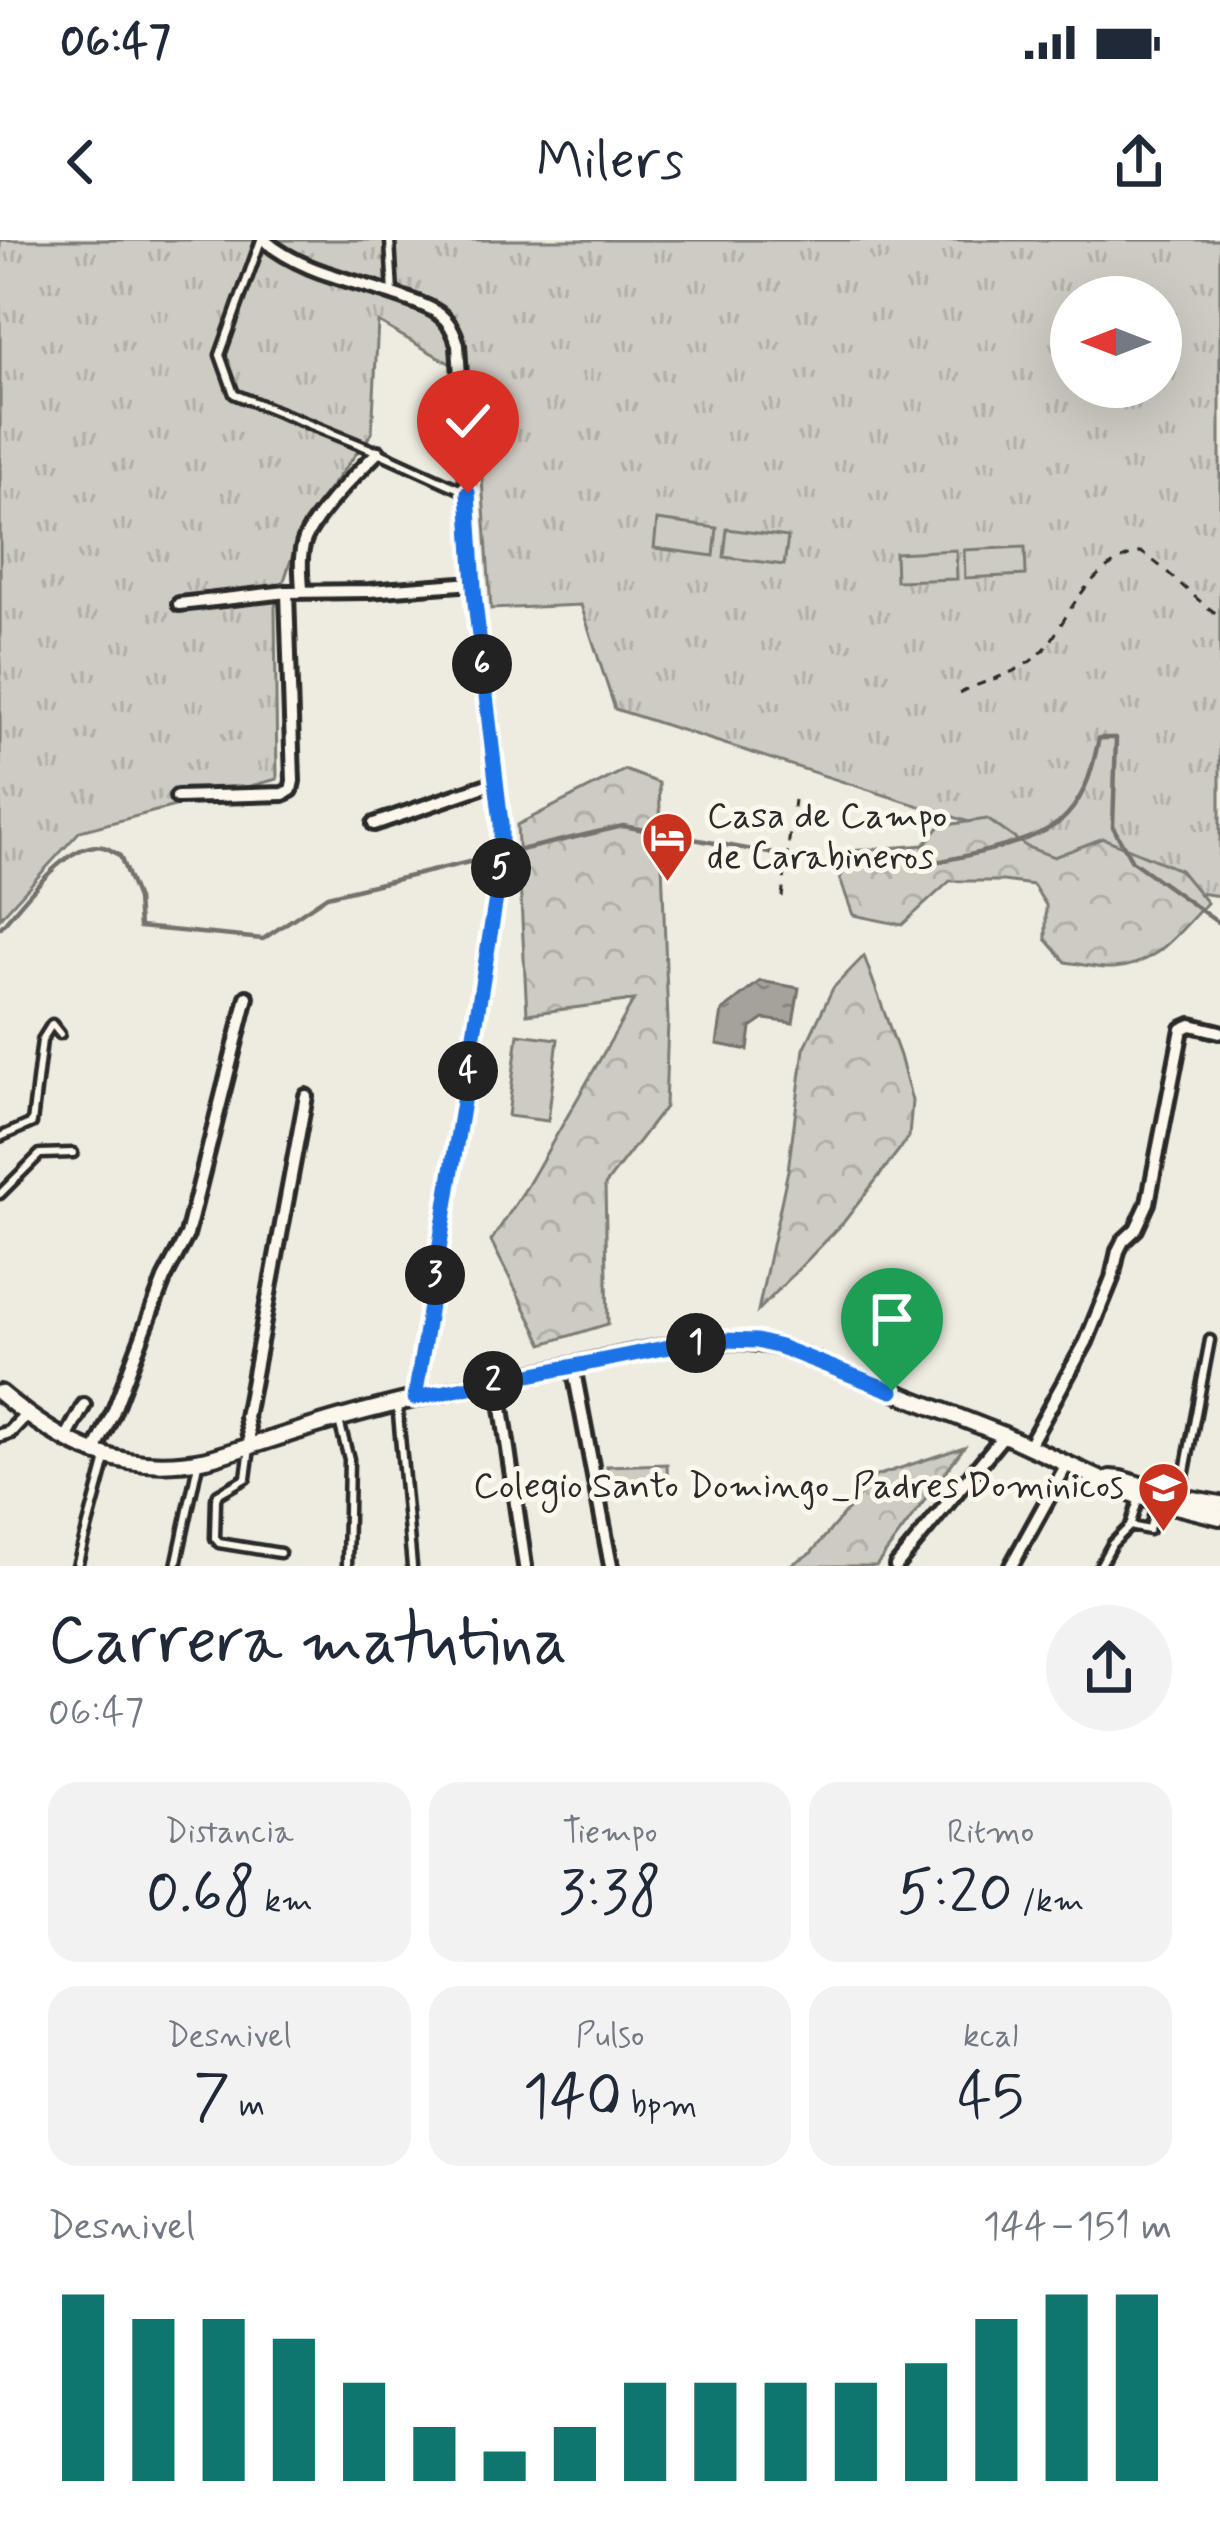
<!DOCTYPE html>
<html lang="es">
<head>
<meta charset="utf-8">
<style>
  body { margin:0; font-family:Mynerve,sans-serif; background:#f2f2f3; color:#1f2937; height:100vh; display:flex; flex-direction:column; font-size:45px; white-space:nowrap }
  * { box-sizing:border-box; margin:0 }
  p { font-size:39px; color:#747a83 }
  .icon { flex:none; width:66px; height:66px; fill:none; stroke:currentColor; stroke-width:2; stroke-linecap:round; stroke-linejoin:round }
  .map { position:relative; height:1326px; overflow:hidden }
  .details { display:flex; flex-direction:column; background:#fff; flex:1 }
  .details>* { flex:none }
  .needle { width:78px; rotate:270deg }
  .controls { position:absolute; left:1050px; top:36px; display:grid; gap:24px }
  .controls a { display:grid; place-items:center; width:132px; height:132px; border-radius:50%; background:#fff; box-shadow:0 12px 48px #0002; font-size:60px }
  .pin { position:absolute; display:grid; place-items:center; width:102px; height:102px; color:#fff; margin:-123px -51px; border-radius:50% 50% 50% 0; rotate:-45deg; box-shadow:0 0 12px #0007 }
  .pin .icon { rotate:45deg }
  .km { position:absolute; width:60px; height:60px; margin:-30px; border-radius:50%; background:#222; color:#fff; font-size:33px; line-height:60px; text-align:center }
  .round { display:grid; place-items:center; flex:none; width:126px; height:126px; border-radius:63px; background:#f2f2f3 }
  .summary { display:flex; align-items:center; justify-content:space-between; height:204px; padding:0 48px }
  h1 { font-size:66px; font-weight:600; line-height:90px }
  .metrics { display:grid; grid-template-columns:repeat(3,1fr); gap:18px; height:204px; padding:12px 48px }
  .metrics div { display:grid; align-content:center; border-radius:30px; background:#f2f2f3; text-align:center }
  .metrics b { font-size:60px; font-weight:600 }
  .metrics small { font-size:33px; font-weight:400 }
  .metrics p { font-size:33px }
  .chart { height:336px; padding:24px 48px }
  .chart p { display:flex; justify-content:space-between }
  .chart svg { width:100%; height:216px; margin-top:12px; stroke:#0f766e; stroke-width:6 }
  .status { display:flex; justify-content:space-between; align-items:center; height:84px; padding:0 60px; background:#fff; direction:ltr }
  .status svg { height:33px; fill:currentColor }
  header { display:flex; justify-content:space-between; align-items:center; height:156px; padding:0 48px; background:#fff; font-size:54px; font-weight:600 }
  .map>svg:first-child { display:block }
</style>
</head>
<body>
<div class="status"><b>06:47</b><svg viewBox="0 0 49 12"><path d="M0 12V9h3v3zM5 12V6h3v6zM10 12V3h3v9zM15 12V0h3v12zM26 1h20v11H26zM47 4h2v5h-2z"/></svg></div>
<header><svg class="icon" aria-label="back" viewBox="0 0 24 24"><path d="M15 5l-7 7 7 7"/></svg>Milers<svg class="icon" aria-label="share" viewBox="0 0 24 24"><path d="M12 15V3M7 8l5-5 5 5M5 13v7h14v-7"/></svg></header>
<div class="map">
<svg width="1220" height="1326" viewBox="0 0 1220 1326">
  <defs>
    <pattern id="grass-tufts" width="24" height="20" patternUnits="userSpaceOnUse" patternTransform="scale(3)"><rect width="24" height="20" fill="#cecbc2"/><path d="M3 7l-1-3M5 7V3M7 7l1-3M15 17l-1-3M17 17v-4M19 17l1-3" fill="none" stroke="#b1aea7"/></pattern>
    <pattern id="forest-crowns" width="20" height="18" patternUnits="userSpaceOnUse" patternTransform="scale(3)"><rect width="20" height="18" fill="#cecbc2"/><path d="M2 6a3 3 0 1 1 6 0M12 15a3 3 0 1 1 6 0" fill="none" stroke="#b1aea7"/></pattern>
    <pattern id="water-ripples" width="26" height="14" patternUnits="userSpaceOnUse" patternTransform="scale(3)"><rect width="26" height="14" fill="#a4a29a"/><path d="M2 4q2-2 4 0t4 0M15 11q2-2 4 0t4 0" fill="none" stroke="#86847e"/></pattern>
  </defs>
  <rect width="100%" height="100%" fill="#eeebe0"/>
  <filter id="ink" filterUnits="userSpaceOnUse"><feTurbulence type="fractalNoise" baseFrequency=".00833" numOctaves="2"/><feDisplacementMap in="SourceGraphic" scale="24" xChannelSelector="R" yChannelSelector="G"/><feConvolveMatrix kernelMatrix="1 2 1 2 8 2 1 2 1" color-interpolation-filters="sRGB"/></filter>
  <g filter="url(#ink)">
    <!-- grass -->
    <path fill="url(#grass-tufts)" stroke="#7c7b76" stroke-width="3" fill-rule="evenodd" d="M0,0H1220V656L1040,631L979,585L615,469L581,365L491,369L475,138L378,82L372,193L304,282L275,367L277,539L80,591L0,678ZM1071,57H1161V147H1071Z"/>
    <!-- forest -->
    <path fill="url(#forest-crowns)" stroke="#7c7b76" stroke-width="3" d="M625,530L659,543L668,781L665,867L605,945L608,1084L543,1104L491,1001L528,945L634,760L527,774L517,585Z
      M987,579L1027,607L1054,617L1103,598L1180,630L1207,663C1179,691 1158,725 1114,728C1099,729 1081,724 1066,722L1046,699V665L1033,645L1003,641H950L902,685L853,675L840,639L850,611L924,605L940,586Z
      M864,716L900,816L912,861L909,897L843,983L758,1071L788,930L804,809L833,748Z
      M964,1207L876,1326H789L811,1313L876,1236Z"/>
    <!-- pitch -->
    <path fill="#cecbc2" stroke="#7c7b76" stroke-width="3" d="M657,280L717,288L714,316L654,308Z
      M727,289L788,297L784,325L724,317Z
      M1025,307L1026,335L965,338L964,310Z
      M956,310L957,339L896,341L895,313Z
      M518,794L558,799L548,881L508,876Z
      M667,1224L668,1252L607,1254V1226Z"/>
    <!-- water -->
    <path fill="url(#water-ripples)" stroke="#74726e" stroke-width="3" d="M760,741L799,748L793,783L764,779L751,788L748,810L717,804L722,771Z"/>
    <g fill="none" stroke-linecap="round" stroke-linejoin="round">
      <!-- stream -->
      <path stroke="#74726e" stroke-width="4.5" d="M512,612L623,586L780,615
        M916,626C954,618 1041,604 1067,575C1087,553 1093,526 1099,498H1116L1113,587L1132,621L1220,684
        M0,688C22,665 68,598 103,607C109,608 115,613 120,616L137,659L139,687L263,699L327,656L490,617"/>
      <defs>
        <path id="service" d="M261,0L220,115L234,154L378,212L466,252
          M390,0L393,54
          M0,897L32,883L42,800L52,784L60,794
          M0,954L40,914L73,913
          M397,1163L412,1326
          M339,1181L349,1219L347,1326
          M250,1208L246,1238L218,1254L216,1259L215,1298L219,1303L280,1313
          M1174,1256L1183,1242L1210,1100
          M1130,1286L1138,1261
          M77,1326L106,1219
          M176,1326L198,1224
          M1100,1326L1112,1304L1130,1286L1149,1290L1157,1264"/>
        <path id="minor" d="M264,0C304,34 356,40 404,58C415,62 428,66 438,73C449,81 455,92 458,105L473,343L501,583V627L415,1158
          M302,350C301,332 298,309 308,293C323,266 356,234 378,212
          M179,364L287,352
          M177,557L283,554L291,550L293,541L287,352L369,351L473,343
          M374,584L496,542
          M573,1126L611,1326
          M498,1140L525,1326
          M0,1195L10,1192L27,1174
          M65,1200L84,1165
          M251,1207L246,1177L306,856
          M1028,1207L1086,1102L1112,1038L1118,1011L1123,1001L1136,989L1148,963L1182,789L1191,785L1220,792
          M94,1213L113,1173L164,1039L187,995L247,757
          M896,1326L1004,1195
          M1011,1326L1066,1226"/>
        <path id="tertiary" d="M0,1153C63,1206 122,1236 207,1219C263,1203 318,1183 374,1169C445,1150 518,1137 590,1122C652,1110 717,1091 780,1107L1004,1195L1139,1257L1220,1277
          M1110,1238L1121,1239L1175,1256L1220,1264"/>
      </defs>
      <!-- service casing -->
      <use href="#service" stroke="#2b2b2b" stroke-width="15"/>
      <!-- minor casing -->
      <use href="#minor" stroke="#2b2b2b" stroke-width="20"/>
      <!-- tertiary casing -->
      <use href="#tertiary" stroke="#2b2b2b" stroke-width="22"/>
      <!-- path -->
      <path stroke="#2b2b2b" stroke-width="3" stroke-dasharray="9 9" stroke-linecap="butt" d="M960,453C986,439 1014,436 1037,416C1050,406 1056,392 1065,378C1083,347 1105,321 1141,312C1170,331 1191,357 1220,376
        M782,657L794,560"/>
      <!-- service -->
      <use href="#service" stroke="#fbf7ec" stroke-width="6"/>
      <!-- minor -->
      <use href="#minor" stroke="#fbf7ec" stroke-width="10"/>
      <!-- tertiary -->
      <use href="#tertiary" stroke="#fbf7ec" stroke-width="14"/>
    </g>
  </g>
  <g fill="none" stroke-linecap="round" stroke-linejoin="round" filter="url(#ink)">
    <defs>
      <path id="route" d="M468,253L475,362L501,583V627L415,1158L664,1108L723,1100L757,1101L780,1107L892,1151"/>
    </defs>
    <!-- route casing -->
    <use href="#route" stroke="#fff" stroke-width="24"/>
    <!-- route -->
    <use href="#route" stroke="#1a73e8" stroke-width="15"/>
  </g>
  <!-- icons -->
  <defs>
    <symbol id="hotel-pin" viewBox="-11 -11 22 30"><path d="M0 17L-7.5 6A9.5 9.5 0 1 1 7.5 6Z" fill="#c8321e" stroke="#fbf7ec"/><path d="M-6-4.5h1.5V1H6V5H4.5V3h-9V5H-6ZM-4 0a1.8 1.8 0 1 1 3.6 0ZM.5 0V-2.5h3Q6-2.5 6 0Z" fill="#fff"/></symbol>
    <symbol id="school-pin" viewBox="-11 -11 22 30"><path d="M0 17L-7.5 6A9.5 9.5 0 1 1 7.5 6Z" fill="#c8321e" stroke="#fbf7ec"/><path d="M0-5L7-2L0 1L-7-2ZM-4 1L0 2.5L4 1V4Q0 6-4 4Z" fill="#fff"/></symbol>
  </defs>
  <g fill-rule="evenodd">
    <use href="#hotel-pin" x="638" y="568" width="59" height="81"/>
    <use href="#school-pin" x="1134" y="1218" width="59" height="81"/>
  </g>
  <g text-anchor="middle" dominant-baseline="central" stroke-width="10" stroke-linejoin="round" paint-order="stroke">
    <!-- poi labels -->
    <g font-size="36" fill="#2b2b2b" stroke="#fbf7ec" text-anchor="start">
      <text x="707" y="577">Casa de Campo<tspan x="707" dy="41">de Carabineros</tspan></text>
      <text x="1124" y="1247" text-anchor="end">Colegio Santo Domingo_Padres Dominicos</text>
    </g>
  </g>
</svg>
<div class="controls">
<a><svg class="needle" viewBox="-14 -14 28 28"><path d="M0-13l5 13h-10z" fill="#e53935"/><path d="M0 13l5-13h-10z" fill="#747a83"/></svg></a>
</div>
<div class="pin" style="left:892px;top:1151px;background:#1e9e55"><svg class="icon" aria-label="arrive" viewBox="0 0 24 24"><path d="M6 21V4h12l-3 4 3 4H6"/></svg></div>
<div class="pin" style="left:468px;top:253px;background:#d93025"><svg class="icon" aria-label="check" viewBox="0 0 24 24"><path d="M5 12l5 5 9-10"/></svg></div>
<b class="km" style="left:696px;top:1103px">1</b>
<b class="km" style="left:493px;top:1141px">2</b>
<b class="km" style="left:435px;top:1035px">3</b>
<b class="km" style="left:468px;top:831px">4</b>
<b class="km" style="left:501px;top:628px">5</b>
<b class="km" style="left:482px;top:424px">6</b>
</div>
<section class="details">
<div class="summary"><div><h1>Carrera matutina</h1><p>06:47</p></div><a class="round"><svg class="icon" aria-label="share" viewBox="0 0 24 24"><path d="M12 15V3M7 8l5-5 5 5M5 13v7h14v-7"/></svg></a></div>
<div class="metrics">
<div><p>Distancia</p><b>0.68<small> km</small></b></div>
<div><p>Tiempo</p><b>3:38</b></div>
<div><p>Ritmo</p><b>5:20<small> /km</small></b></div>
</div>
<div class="metrics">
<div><p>Desnivel</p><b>7<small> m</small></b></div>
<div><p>Pulso</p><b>140<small> bpm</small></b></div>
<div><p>kcal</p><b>45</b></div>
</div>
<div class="chart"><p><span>Desnivel</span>144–151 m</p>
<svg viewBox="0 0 160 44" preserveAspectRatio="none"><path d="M5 44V6M15 44V11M25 44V11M35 44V15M45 44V24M55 44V33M65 44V38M75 44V33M85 44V24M95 44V24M105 44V24M115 44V24M125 44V20M135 44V11M145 44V6M155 44V6"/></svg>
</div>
</section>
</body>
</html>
